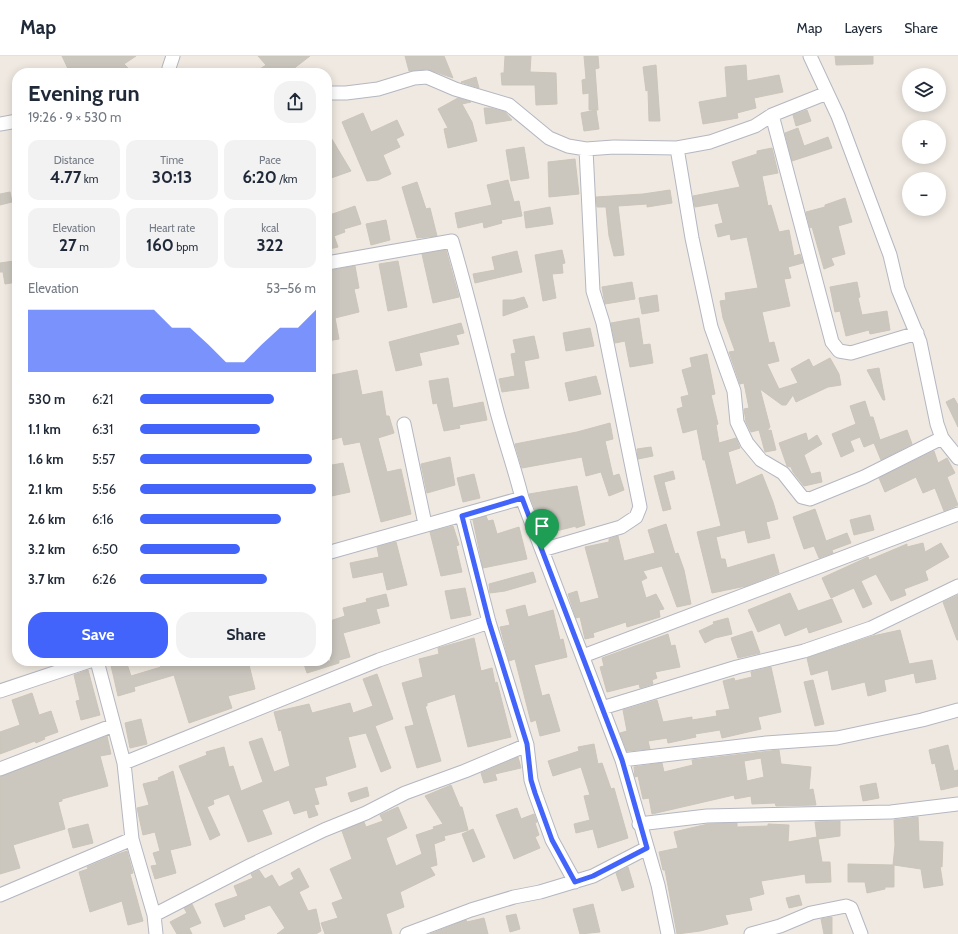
<!DOCTYPE html>
<html lang="en">
<head>
<meta charset="utf-8">
<style>
  body { margin:0; font-family:Cabin,sans-serif; background:#f2f2f3; color:#1f2937; height:100vh; display:flex; flex-direction:column; font-size:15px; white-space:nowrap }
  * { box-sizing:border-box; margin:0 }
  p { font-size:13px; color:#747a83 }
  .icon { flex:none; width:22px; height:22px; fill:none; stroke:currentColor; stroke-width:2; stroke-linecap:round; stroke-linejoin:round }
  .map { position:relative; flex:1; overflow:hidden }
  .details { position:absolute; left:12px; top:12px; width:320px; height:598px; display:flex; flex-direction:column; background:#fff; border-radius:16px; box-shadow:0 2px 10px #0003 }
  .details>* { flex:none }
  .controls { position:absolute; left:902px; top:12px; display:grid; gap:8px }
  .controls a { display:grid; place-items:center; width:44px; height:44px; border-radius:50%; background:#fff; box-shadow:0 2px 10px #0003; font-size:20px }
  .pin { position:absolute; display:grid; place-items:center; width:34px; height:34px; color:#fff; margin:-41px -17px; border-radius:50% 50% 50% 0; rotate:-45deg; box-shadow:0 0 4px #0007 }
  .pin .icon { rotate:45deg }
  .round { display:grid; place-items:center; flex:none; width:42px; height:42px; border-radius:16px; background:#f2f2f3 }
  .overview { display:flex; align-items:center; justify-content:space-between; height:68px; padding:0 16px }
  h1 { font-size:22px; font-weight:700; line-height:30px }
  .metrics { display:grid; grid-template-columns:repeat(3,1fr); gap:6px; height:68px; padding:4px 16px }
  .metrics div { display:grid; align-content:center; border-radius:10px; background:#f2f2f3; text-align:center }
  .metrics b { font-size:17px; font-weight:700 }
  .metrics small { font-size:11px; font-weight:400 }
  .metrics p { font-size:11px }
  .chart { height:112px; padding:8px 16px }
  .chart p { display:flex; justify-content:space-between }
  .chart svg { width:100%; height:72px; margin-top:4px; fill:#4264fb; opacity:.7 }
  .action { display:flex; gap:8px; margin-top:auto; padding:8px 16px }
  .action a { flex:1; height:46px; border-radius:16px; background:#4264fb; color:#fff; font-size:16px; font-weight:700; line-height:46px; text-align:center }
  .action a+a { background:#f2f2f3; color:#1f2937 }
  ul { padding:0 16px; list-style:none; font-size:13px }
  li { display:grid; grid-template-columns:64px 48px 1fr; align-items:center; height:30px }
  li i { height:10px; border-radius:5px; background:#4264fb }
  header { display:flex; align-items:center; gap:24px; box-sizing:border-box; height:56px; padding:0 20px; background:#fff; border-bottom:1px solid #e0e1e3 }
  header strong { font-size:19px }
  nav { display:flex; gap:22px; margin-inline-start:auto; font-size:14px }
  .map>svg:first-child { display:block }
</style>
</head>
<body>
<header>
<strong>Map</strong>
<nav><a>Map</a><a>Layers</a><a>Share</a></nav>
</header>
<div class="map">
<svg width="958" height="878" viewBox="0 0 958 878">
  <rect width="100%" height="100%" fill="#efe9e1"/>
  <!-- building -->
  <path fill="#cbc7bf" stroke="#cbc5ba" fill-rule="evenodd" d="M62,0H136L124,8L128,12L122,17H70Z
    M258,0H310L288,17H254L266,9Z
    M405,0H444L453,22L427,13L409,15Z
    M505,0H531L530,16L556,17L557,48L536,49L535,29H502L501,17H504Z
    M584,0H598L599,12L595,13L598,54H589V37L583,38L582,24L586,23Z
    M835,0H873V8L836,9Z
    M656,9L660,65H649L648,34L646,35L643,11Z
    M746,9L747,25L779,19L783,36L754,42L756,52L737,57L738,62L703,68L699,46L727,41L725,11Z
    M476,21L479,32L461,26Z
    M458,42L471,46L462,48L472,66L477,85L448,92L444,73L448,72L438,53Z
    M484,52H490L505,56L512,64L486,68Z
    M596,54L599,73L584,75L581,57Z
    M807,54L811,65L796,70L793,59Z
    M363,57L371,76L397,64L404,79L396,83L400,91L383,99L391,118L378,124L367,125L342,66Z
    M798,72L804,90L828,81L832,92L792,105L785,77Z
    M327,75L351,115L331,122L327,110V103L332,101L327,94Z
    M524,91L529,122L511,125L506,94Z
    M772,92L778,117L762,120L768,150L771,149L779,176L789,174L794,200L800,198L803,207L788,211L791,222L784,223L790,250L762,256L769,287L774,286L779,305L767,308L779,333L798,327L791,313L809,303L813,311L830,302L839,318L841,329L828,331L796,346L793,339L786,349H782L760,333L770,371L767,375L771,374L776,394L765,396L759,374L751,376L746,366L744,353L749,352L744,327L740,328L729,296L735,295L723,262L720,245L726,244L725,237L758,232L747,181L731,184L730,178L718,181L715,169L723,167L718,147L695,151L693,140L740,131L732,106L757,98V95Z
    M575,103L579,138L549,141L548,106Z
    M508,124L514,146L519,145L522,160L501,164L502,167L484,172L483,166L458,172L455,157L492,149L487,129Z
    M417,126L426,153L430,152L437,180L417,182L402,131Z
    M670,134L672,147L647,151V148L618,150L624,199L614,200L609,180L606,151H597L596,141L643,138Z
    M10,136L12,146L0,149V138Z
    M845,142L852,166L838,170L845,198L831,202L834,209L824,213L812,171L810,172L806,156L825,151V149Z
    M355,150L361,168L344,173L345,176L334,180L338,191L329,193L327,160Z
    M550,151L553,168L526,172L524,156Z
    M386,164L390,184L371,189L366,168Z
    M446,194L459,241L433,247L422,198Z
    M562,194L565,207L562,208L563,217L552,218L556,242L543,245L535,199Z
    M517,195L522,216L475,227L473,218L495,214L492,201Z
    M14,205H17V226L5,228L3,216H0V207Z
    M398,205L407,251L388,255L379,208Z
    M355,210L359,232L354,233L359,256L335,262L339,283L327,285V215Z
    M632,226L635,243L605,248L602,231Z
    M857,226L860,241L858,242L862,259L887,255L890,274L870,278L869,274L846,280L840,255L835,256L830,231Z
    M657,239L659,255L642,258L639,242Z
    M524,241L528,251L503,260V244H513Z
    M639,262L643,289L650,288L653,307L630,311L625,285L615,287L611,267Z
    M461,267L464,277L456,279L459,288L419,297L422,309L396,315L389,286Z
    M590,272L594,290L566,295L563,277Z
    M534,280L539,302L524,305L529,332L502,336L499,323L515,320L511,298L516,297L513,284Z
    M707,298L715,338L711,339L718,368L716,369L719,387L736,382L740,392L728,396L736,429L762,418L773,446L778,463L766,466L770,482L748,487L745,474L716,481L721,503H725L727,512L774,498L779,517L746,530L712,537L697,476L721,470L705,404H703L697,373L683,377L677,353L683,351L681,341L689,339L682,314L692,311L690,302Z
    M879,312L885,344H883L867,314Z
    M357,314L362,339L382,335L386,360H389L394,377L378,382L387,416L401,413L411,458L381,466L360,386L344,389L342,381L327,385V350L332,349L327,320Z
    M596,320L601,338L569,345L565,327Z
    M448,322L453,352L483,346L487,364L459,369L460,372L444,375L437,347L433,348L429,325Z
    M954,342L958,349V371L946,346Z
    M865,345L870,361H873L880,384L907,374L912,388L881,404L874,387L864,391L860,381L850,385L854,395L841,401L832,378L856,368L850,350Z
    M610,367L613,383L605,385L613,420L619,418L624,434L609,440L601,416L586,420L582,401L522,412L515,388L577,376Z
    M806,377L808,385L817,379L822,388L804,399L811,418L820,416L822,426L804,430L793,416L791,411L787,410L779,387Z
    M651,391L653,400L638,403L637,393Z
    M934,395L938,407L947,402L955,417L947,421L958,449L944,455L935,432L923,437L916,421L885,436L879,422Z
    M450,401L455,429L427,437L421,408Z
    M343,407L350,436L327,441V410Z
    M673,415L675,423L664,426L671,453L663,455L654,420Z
    M474,418L480,442L463,446L457,422Z
    M577,430L585,469L576,472V470L544,478L537,456H536L529,438Z
    M815,453L826,485L847,477L851,487L832,494L833,497L819,502L814,490L804,493L793,461Z
    M870,459L874,474L854,479L850,464Z
    M486,460L488,465L493,464L497,478L519,471L527,503L483,512L473,464Z
    M666,468L675,498L678,497L684,514L691,548L677,551L662,510L643,515L647,522L641,525L646,542L656,538L664,553L659,554L660,561L627,571L626,566L593,577L594,581L585,583L580,561L576,562L568,538L577,535L580,547L599,542L585,491L609,486V483L618,480L624,505L655,497L648,474Z
    M453,470L459,489L456,490L462,516L441,520L430,476Z
    M396,486L407,529L387,534L383,516L353,522L350,507L379,501L377,491Z
    M923,487L925,496L941,487L949,501L925,515L928,524L904,533L906,539L891,545L876,518L861,525L872,548L863,552L854,532L831,542L822,522L868,501L869,504L907,488V491Z
    M533,516L536,526L505,535L490,537L489,528Z
    M465,532L471,559L451,563L445,535Z
    M790,537L798,555L832,543L842,566L809,577L807,571L785,580L780,567L758,576L748,554Z
    M386,538L389,550L376,553L380,567L343,577L350,601L336,605H339V607L307,617L303,605H331L327,589V566L345,560L343,552L367,546L366,543Z
    M958,539V584H957L943,546Z
    M525,549L528,561L553,554L560,584L563,583L567,601L534,609L542,640L549,638L560,675L540,680L536,664L531,666L515,603L509,605L500,571L510,569L506,554Z
    M728,562L732,578L715,582L705,587L699,575L714,568L713,566Z
    M900,574L909,608L932,604L936,623L916,627L914,617L884,624L886,635L868,640L865,626L832,634L828,614L811,619L807,602L873,580Z
    M752,575L760,597L738,602L731,582Z
    M668,578L671,590L675,589L680,611L655,616L657,622L652,624L653,628L640,632L639,628L607,636L600,611L604,610L602,602Z
    M474,582L481,615L492,612L495,627L497,626L511,681L468,691L455,638L427,647V650H425L441,705L417,712L405,671L414,669L402,627L423,621L419,603L439,598L438,592Z
    M110,605H126L131,620L161,611L159,605H200L201,608L212,605H248L255,633L228,640L232,652L189,667L174,619L134,631L135,635L118,640Z
    M771,611L781,656L758,661L761,673L722,682L720,674L695,678L696,681L668,687L667,682L648,685L650,693L627,695L620,677L627,675L623,654L657,644L663,666L692,661V664L717,660L716,655L730,653L723,625L734,622L735,625L752,621L751,616Z
    M88,614L100,659L81,664L76,645L80,644L74,619Z
    M377,618L393,663L375,670L391,712L381,716L366,677L348,681L356,711L325,721L327,729L314,732L319,748L314,749L318,759L309,762L307,754L294,758L289,744L262,754L272,778L248,786L229,738L213,744L214,748L207,751L220,779L210,784L179,710L207,699L206,696L224,691L229,711L233,710L241,735L263,726L249,686L262,682L274,716L290,710L281,674L279,675L274,656L309,648L312,657L350,647L353,657L373,650L363,623Z
    M813,624L824,668L815,670L804,626Z
    M32,637L39,659L51,655L58,676L44,681L45,683L36,687L35,685L0,698V676L20,669L12,644Z
    M141,663L147,688L130,692L125,667Z
    M107,680L111,698L100,700L108,730L62,743V745L58,746L65,773L13,789L20,812L0,818V721Z
    M594,688L598,708L602,707L611,733L614,732L628,782L598,792L593,773L576,777L574,768L590,764L584,740L590,739L581,711L553,720L548,705L579,695L578,691Z
    M948,689L954,715L958,714V730L941,734L935,707L932,708L929,694Z
    M779,694L781,708L811,711L809,734L813,733L816,749L776,750L775,747L752,748L751,740L735,743L734,739L652,758L649,742L643,743L638,720L635,721L634,711L662,707L664,716L693,709L692,704ZM761,702L764,721L747,725L744,705Z
    M518,701L521,712L495,718L497,724L484,727L481,717Z
    M173,715L191,789L170,794L176,817L155,823L151,810L157,809L153,797L160,795L155,776L143,779L137,752L149,749L143,728L159,724L158,722Z
    M876,727L879,742L863,745L860,730Z
    M451,729L460,751H462L468,774L444,780L445,784L434,788L437,809L430,811L435,819L400,836L404,851L386,858L392,878H325L321,867L338,862L332,847L343,843L330,813L352,803L342,775L364,766L366,771L383,765L380,759L398,751L407,772L386,782L396,810L422,798L416,779L434,773L433,771L443,768L425,740Z
    M367,731L369,740L351,746L348,737Z
    M517,752L521,763L534,758L537,766L535,767L539,779L535,781L540,792L514,803L496,759Z
    M918,761L919,785L943,786L942,811L940,810L943,829L924,832L921,813L894,809V831H885V833L867,837L865,826H848V808L893,809L895,789L894,764Z
    M840,765V780L818,783L822,806H830L831,826L806,827L805,818L761,825L764,838L749,842L752,854L725,859L728,868L700,875L677,878L665,814H663L659,796L678,792L674,776L708,768L737,767V771L768,770V768L789,769L788,786L817,781L815,766Z
    M88,768L93,787L73,792L68,773Z
    M473,773L485,801L473,806L462,778Z
    M127,795L133,817L130,818L143,865L128,869L122,845L90,856L79,816L88,813L87,811L118,798Z
    M628,811L634,831L622,835L616,817Z
    M299,812L309,831L299,836L308,855L316,853L321,875L316,878H277L285,872L270,849L244,859L245,863L224,871L215,848L238,840L234,830L253,822L251,818L259,814L265,823L272,819L279,831L294,823L291,817Z
    M799,839L802,849L789,852L786,842Z
    M192,848L201,867L189,872L192,878H177L170,866L187,857L184,852Z
    M593,848L600,876L580,878L573,853Z
    M516,858L520,873L510,876L506,860Z
    M832,861V878H824L821,863Z
    M484,862L488,878H430L466,864L467,866Z"/>
  <g fill="none" stroke-linecap="round" stroke-linejoin="round">
    <defs>
      <path id="minor" d="M810,0L838,60L890,199L898,233L920,286L937,368L942,382L958,402
        M169,17V12L173,0
        M327,37H346L378,33L414,22L427,21L455,33L509,49L549,82L568,90L586,93L614,91L677,92L710,86L755,70L772,59L827,37
        M772,59L832,286L839,295L851,297L917,277
        M0,68L17,65
        M677,92L692,182L711,271L734,335L737,366L747,387L761,404L783,417L802,441L810,443L864,421L942,382
        M327,207L452,185C468,239 481,294 495,348C503,380 514,410 522,442L622,704
        M404,368L425,468
        M462,460L489,566L527,689L531,724L535,737L552,784L575,826
        M542,494L621,471L636,461L640,451L603,267L593,235L586,93
        M327,497L522,442
        M583,600L958,458
        M97,605L124,707L132,783L154,859
        M0,635L90,605
        M602,652L737,611L804,595L871,572L958,530
        M124,707L379,604L489,566
        M0,713L114,669
        M639,768L707,760L891,756L958,748
        M0,839L132,783
        M156,878L154,859L251,809L324,774L366,757L405,737L465,715L527,689
        M407,878L471,854L514,841L540,836L593,820L647,792
        M668,878L658,829L622,704L766,687L837,682L922,664L958,654
        M751,878L780,870L811,857L846,850L851,852L861,878"/>
    </defs>
    <!-- minor casing -->
    <use href="#minor" stroke="#b4b7c1" stroke-width="15"/>
    <!-- minor -->
    <use href="#minor" stroke="#fff" stroke-width="13"/>
  </g>
  <g fill="none" stroke-linecap="round" stroke-linejoin="round">
    <defs>
      <path id="route" d="M522,442L622,704L647,792L593,820L575,826L552,784L535,737L531,724L527,688L489,566L462,460Z"/>
    </defs>
    <!-- route casing -->
    <use href="#route" stroke="#fff" stroke-width="8"/>
    <!-- route -->
    <use href="#route" stroke="#4264fb" stroke-width="5"/>
  </g>
</svg>
<div class="controls">
<a><svg class="icon" aria-label="layers" viewBox="0 0 24 24"><path d="M12 4l9 5-9 5-9-5zM3 14l9 5 9-5"/></svg></a>
<a>+</a>
<a>−</a>
</div>
<div class="pin" style="left:542px;top:494px;background:#1e9e55"><svg class="icon" aria-label="arrive" viewBox="0 0 24 24"><path d="M6 21V4h12l-3 4 3 4H6"/></svg></div>
<section class="details">
<div class="overview"><div><h1>Evening run</h1><p>19:26 · 9 × 530 m</p></div><a class="round"><svg class="icon" aria-label="share" viewBox="0 0 24 24"><path d="M12 15V3M7 8l5-5 5 5M5 13v7h14v-7"/></svg></a></div>
<div class="metrics">
<div><p>Distance</p><b>4.77<small> km</small></b></div>
<div><p>Time</p><b>30:13</b></div>
<div><p>Pace</p><b>6:20<small> /km</small></b></div>
</div>
<div class="metrics">
<div><p>Elevation</p><b>27<small> m</small></b></div>
<div><p>Heart rate</p><b>160<small> bpm</small></b></div>
<div><p>kcal</p><b>322</b></div>
</div>
<div class="chart"><p><span>Elevation</span>53–56 m</p>
<svg viewBox="0 0 160 44" preserveAspectRatio="none"><path d="M0 44V6L10 6L20 6L30 6L40 6L50 6L60 6L70 6L80 17L90 17L100 27L110 38L120 38L130 27L140 17L150 17L160 6V44z"/></svg>
</div>
<ul>
<li><b>530 m</b>6:21<i style="width:76%"></i></li>
<li><b>1.1 km</b>6:31<i style="width:68%"></i></li>
<li><b>1.6 km</b>5:57<i style="width:98%"></i></li>
<li><b>2.1 km</b>5:56<i style="width:100%"></i></li>
<li><b>2.6 km</b>6:16<i style="width:80%"></i></li>
<li><b>3.2 km</b>6:50<i style="width:57%"></i></li>
<li><b>3.7 km</b>6:26<i style="width:72%"></i></li>
</ul>
<div class="action"><a>Save</a><a>Share</a></div>
</section>
</div>
</body>
</html>
